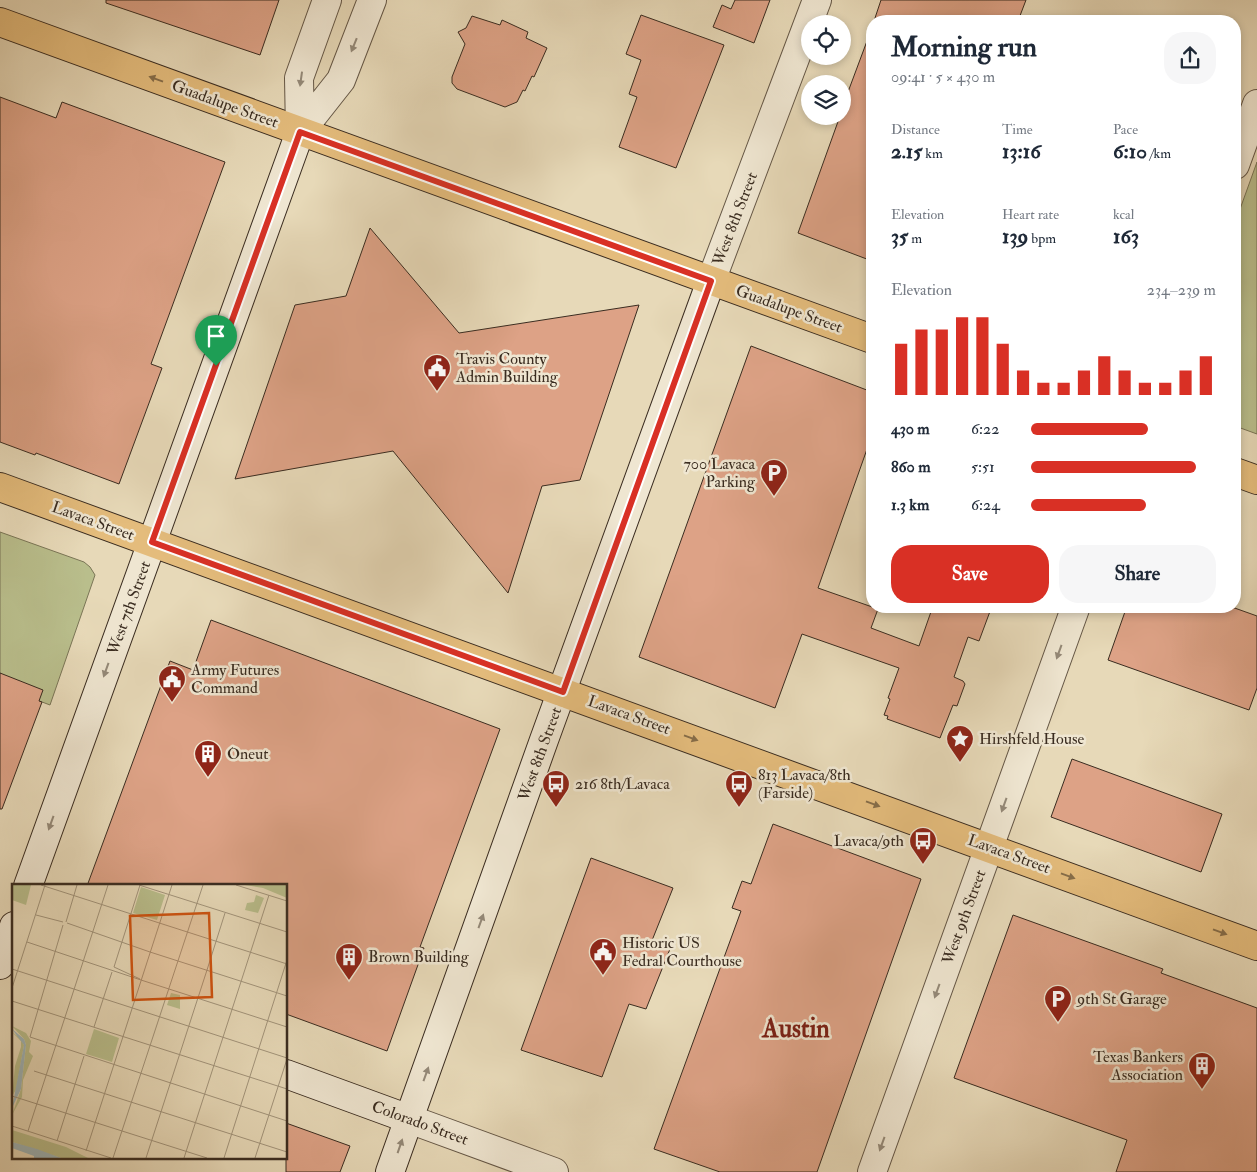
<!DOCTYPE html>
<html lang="en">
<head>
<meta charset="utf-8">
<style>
  body { margin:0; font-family:"IM FELL Double Pica",serif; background:#f6f6f7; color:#1f2937; height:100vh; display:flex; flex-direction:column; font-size:19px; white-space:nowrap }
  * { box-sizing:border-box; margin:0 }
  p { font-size:16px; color:#747a83 }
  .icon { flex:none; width:28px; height:28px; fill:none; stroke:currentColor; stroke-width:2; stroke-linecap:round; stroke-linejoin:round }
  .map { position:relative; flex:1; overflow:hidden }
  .panel { position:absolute; left:866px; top:15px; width:375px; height:598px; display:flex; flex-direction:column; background:#fff; border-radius:20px; box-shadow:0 2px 8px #0003 }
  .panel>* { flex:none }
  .tools { position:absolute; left:801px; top:15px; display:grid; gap:10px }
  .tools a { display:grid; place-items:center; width:50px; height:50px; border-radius:50%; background:#fff; box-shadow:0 2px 8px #0003; font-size:25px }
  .pin { position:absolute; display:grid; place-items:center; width:42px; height:42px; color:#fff; margin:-51px -21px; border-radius:50% 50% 50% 0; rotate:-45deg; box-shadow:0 0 5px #0007 }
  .pin .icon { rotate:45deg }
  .round { display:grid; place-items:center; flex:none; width:52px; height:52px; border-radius:20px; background:#f6f6f7 }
  .head { display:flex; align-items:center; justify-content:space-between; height:85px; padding:0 25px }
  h1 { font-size:28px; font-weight:800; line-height:38px }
  .metrics { display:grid; grid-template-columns:repeat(3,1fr); gap:8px; height:85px; padding:5px 25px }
  .metrics div { display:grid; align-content:center }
  .metrics b { font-size:21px; font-weight:800 }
  .metrics small { font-size:14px; font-weight:400 }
  .metrics p { font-size:14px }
  .chart { height:140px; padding:10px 25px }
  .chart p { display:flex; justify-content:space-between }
  .chart svg { width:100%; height:90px; margin-top:5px; stroke:#d93025; stroke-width:6 }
  .primary-button { display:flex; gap:10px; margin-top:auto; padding:10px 25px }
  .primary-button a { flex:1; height:58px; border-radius:20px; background:#d93025; color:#fff; font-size:20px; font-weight:800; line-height:58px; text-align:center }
  .primary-button a+a { background:#f6f6f7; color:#1f2937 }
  ul { padding:0 25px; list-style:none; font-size:16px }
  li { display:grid; grid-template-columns:80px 60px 1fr; align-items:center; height:38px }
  li i { height:12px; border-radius:6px; background:#d93025 }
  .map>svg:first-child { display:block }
</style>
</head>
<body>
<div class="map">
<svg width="1257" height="1172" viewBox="0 0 1257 1172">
  <rect width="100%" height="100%" fill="#e7d9b8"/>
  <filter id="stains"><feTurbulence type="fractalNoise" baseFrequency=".004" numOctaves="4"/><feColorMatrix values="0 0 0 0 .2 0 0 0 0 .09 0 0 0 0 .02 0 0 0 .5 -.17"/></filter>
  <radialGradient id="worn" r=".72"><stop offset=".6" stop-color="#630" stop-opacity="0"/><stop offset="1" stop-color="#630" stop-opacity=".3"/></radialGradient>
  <!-- green -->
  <path fill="#b9be8c" stroke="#7a7556" d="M1257,162V434L1235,426V223Z
    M0,532L84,562L90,567L95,575L50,705L0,686Z"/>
  <!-- building -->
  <path fill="#dda286" stroke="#3a2c20" d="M106,0H279L260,55L106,3Z
    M735,0H770L754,43L713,27L722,5L731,9Z
    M881,0H1026L1018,21H874Z
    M641,15L724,45L676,168L619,147L637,97L629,94L641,60L626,54Z
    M472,16L500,25L502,20L528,32L526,38L547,48L534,77L532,76L525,91L523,90L517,102L505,107L457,89L452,83V77L465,44L458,32L466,28Z
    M870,33H872V261L798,233L840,116H842V108Z
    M0,97L56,118L62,102L225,162L151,364L162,368L119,484L36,453L35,455L0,442Z
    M370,228L459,333L639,305L580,480L542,486L508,593L393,451L235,479L295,305L346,296Z
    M751,346L872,392V435L818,588L878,609L871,628L919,646L933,606H992L979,641L968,637L954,677L963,681L965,684L957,706L953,705L940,738L887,719L888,716L884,715L890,699L888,698L899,668L802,634L775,708L639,657Z
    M1127,606H1229L1257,616V688L1249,710L1108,660Z
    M211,620L500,729L420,947L424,948L387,1051L286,1014V886H87L170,661L193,670Z
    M0,673L43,690L39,701L42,702L2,809H0Z
    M1072,759L1222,814L1201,872L1051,817Z
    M773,824L921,879L817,1172H720L654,1149L741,911L732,908L742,881L751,884Z
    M591,858L673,888L651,943L670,949L646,1009L629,1004L602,1077L521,1050Z
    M1013,915L1163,969L1161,973L1257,1008V1172H1116L1127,1140L954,1078Z
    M286,1123L350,1146L340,1172H286Z"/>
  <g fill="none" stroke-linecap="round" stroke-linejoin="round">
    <defs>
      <path id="street" d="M300,132L341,80L372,0
        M300,132L299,78L327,0
        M1235,165L1257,104
        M711,281L817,0
        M409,1119L554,1172
        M872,1172L1076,606"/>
      <path id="secondary" d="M28,886L300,132
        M0,965L14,926
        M286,1074L409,1119
        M390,1172L544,740L711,281"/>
      <path id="primary" d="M0,22L872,339
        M1235,472L1257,480
        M0,487L1257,946"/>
    </defs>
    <!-- street casing -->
    <use href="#street" stroke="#655746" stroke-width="30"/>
    <!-- secondary casing -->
    <use href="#secondary" stroke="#3a2c20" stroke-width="30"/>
    <!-- primary casing -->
    <use href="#primary" stroke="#3a2c20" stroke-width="30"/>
    <!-- street -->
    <use href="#street" stroke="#efe6d1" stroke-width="28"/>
    <!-- secondary -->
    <use href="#secondary" stroke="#efe6d1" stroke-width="28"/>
    <!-- primary -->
    <use href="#primary" stroke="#e4bc7c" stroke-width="28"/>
  </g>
  <!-- one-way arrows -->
  <defs><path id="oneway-solid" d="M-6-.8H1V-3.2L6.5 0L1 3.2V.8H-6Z" transform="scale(1.25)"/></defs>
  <g fill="#948978">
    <use href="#oneway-solid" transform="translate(354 45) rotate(112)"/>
    <use href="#oneway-solid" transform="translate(301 79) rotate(98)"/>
    <use href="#oneway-solid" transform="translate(1059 652) rotate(110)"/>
    <use href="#oneway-solid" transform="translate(106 670) rotate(110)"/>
    <use href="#oneway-solid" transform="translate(1004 805) rotate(110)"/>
    <use href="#oneway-solid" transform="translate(51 823) rotate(110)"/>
    <use href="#oneway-solid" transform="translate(481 921) rotate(-70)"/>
    <use href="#oneway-solid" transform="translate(937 991) rotate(110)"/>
    <use href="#oneway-solid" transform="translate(426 1074) rotate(-70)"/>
    <use href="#oneway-solid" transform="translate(882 1144) rotate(110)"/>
    <use href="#oneway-solid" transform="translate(400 1146) rotate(-71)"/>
  </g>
  <g fill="#866d49">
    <use href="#oneway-solid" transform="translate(156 79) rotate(-160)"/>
    <use href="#oneway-solid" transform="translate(691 738) rotate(20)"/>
    <use href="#oneway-solid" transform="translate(873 804) rotate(20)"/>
    <use href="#oneway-solid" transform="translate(1068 876) rotate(20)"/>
    <use href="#oneway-solid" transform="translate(1220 932) rotate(20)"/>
  </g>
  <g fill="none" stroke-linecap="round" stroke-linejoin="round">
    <defs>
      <path id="route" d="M300,132L711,281L563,692L152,542Z"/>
    </defs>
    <!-- route casing -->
    <use href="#route" stroke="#fff" stroke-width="10"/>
    <!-- route -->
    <use href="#route" stroke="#d93025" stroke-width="6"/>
  </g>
  <!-- icons -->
  <defs>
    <symbol id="civic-pin" viewBox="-11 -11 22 30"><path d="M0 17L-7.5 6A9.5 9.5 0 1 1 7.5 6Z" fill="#8f2418" stroke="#efe6d1"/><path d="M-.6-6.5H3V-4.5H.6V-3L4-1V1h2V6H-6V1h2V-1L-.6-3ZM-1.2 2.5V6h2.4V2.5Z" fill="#fff"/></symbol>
    <symbol id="parking-pin" viewBox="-11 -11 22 30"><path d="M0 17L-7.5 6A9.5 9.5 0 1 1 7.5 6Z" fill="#8f2418" stroke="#efe6d1"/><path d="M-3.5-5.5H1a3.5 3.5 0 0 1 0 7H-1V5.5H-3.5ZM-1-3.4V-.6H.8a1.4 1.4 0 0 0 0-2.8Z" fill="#fff"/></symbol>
    <symbol id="sight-pin" viewBox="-11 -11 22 30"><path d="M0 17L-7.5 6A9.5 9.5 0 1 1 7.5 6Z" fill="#8f2418" stroke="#efe6d1"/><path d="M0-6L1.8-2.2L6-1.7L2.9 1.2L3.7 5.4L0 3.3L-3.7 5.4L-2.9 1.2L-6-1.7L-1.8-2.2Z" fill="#fff"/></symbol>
    <symbol id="building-pin" viewBox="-11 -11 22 30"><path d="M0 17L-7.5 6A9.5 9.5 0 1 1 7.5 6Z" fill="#8f2418" stroke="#efe6d1"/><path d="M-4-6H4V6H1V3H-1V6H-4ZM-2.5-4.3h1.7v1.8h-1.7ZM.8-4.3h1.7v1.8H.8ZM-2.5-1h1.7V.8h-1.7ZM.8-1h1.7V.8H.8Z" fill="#fff"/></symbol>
    <symbol id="bus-pin" viewBox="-11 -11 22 30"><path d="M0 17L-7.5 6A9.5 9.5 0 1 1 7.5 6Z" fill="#8f2418" stroke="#efe6d1"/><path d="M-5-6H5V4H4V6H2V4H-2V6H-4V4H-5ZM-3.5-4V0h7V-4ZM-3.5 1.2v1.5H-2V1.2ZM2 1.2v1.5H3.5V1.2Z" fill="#fff"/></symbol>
  </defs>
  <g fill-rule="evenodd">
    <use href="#civic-pin" x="421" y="352" width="32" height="43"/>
    <use href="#parking-pin" x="758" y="457" width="32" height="43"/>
    <use href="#civic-pin" x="156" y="663" width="32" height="43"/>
    <use href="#sight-pin" x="944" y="723" width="32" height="43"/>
    <use href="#building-pin" x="192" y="738" width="32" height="43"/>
    <use href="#bus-pin" x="540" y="768" width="32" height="43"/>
    <use href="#bus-pin" x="723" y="768" width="32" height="43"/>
    <use href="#bus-pin" x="907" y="825" width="32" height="43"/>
    <use href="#civic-pin" x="587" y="936" width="32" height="43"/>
    <use href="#building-pin" x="333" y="941" width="32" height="43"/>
    <use href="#parking-pin" x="1042" y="983" width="32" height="43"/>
    <use href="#building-pin" x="1186" y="1050" width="32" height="43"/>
  </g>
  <g text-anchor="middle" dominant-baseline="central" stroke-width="5" stroke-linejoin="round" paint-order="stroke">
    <!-- street labels -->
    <g font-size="16" fill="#3a2c20" stroke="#efe6d1">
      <text transform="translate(225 104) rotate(20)">Guadalupe Street</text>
      <text transform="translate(735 219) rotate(-69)">West 8th Street</text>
      <text transform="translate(789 309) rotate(20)">Guadalupe Street</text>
      <text transform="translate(93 521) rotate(20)">Lavaca Street</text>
      <text transform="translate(129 608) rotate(-70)">West 7th Street</text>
      <text transform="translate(629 715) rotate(20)">Lavaca Street</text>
      <text transform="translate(540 754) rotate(-70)">West 8th Street</text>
      <text transform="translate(1009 854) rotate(20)">Lavaca Street</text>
      <text transform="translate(964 917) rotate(-70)">West 9th Street</text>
      <text transform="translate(420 1123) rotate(20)">Colorado Street</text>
    </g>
    <!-- poi labels -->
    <g font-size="16" fill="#3a2c20" stroke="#efe6d1" text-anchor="start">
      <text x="456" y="359">Travis County<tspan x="456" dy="18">Admin Building</tspan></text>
      <text x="755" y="464" text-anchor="end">700 Lavaca<tspan x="755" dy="18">Parking</tspan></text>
      <text x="191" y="670">Army Futures<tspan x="191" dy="18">Command</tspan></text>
      <text x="979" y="739">Hirshfeld House</text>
      <text x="227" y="754">Oneut</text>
      <text x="758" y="775">813 Lavaca/8th<tspan x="758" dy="18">(Farside)</tspan></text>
      <text x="575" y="784">216 8th/Lavaca</text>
      <text x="904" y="841" text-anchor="end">Lavaca/9th</text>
      <text x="622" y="943">Historic US<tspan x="622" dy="18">Fedral Courthouse</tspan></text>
      <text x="368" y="957">Brown Building</text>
      <text x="1077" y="999">9th St Garage</text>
      <text x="1183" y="1057" text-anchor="end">Texas Bankers<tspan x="1183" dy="18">Association</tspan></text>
    </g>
    <!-- town labels -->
    <g font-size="26" font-weight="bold" fill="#7a1f14" stroke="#efe6d1">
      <text x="796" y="1029">Austin</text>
    </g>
  </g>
  <!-- overview -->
  <g transform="translate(12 884)">
    <rect width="275" height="275" fill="#e7d9b8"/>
    <path d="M0,1H19L14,21L0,16ZM233,1H275V14L251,4ZM129,3L153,11L145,36L121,29ZM244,11L252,14L246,29L233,26L235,19L242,18ZM159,109L168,111V125L155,121ZM0,142L14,149L19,157L17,168L21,172L11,196L10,213L0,231L9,205L14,161L12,155ZM82,145L107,154L100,178L74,170ZM0,148L8,154L12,161L4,206L0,212L3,182L9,163V157ZM0,246L54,263L76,274H49L0,258Z" fill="#b9be8c"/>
    <path d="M0,145L12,155L14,161L9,205L0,224L12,161ZM0,258L25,265L49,274H22V272L0,264Z" fill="#9eb7bc"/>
    <path fill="none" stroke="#a2947b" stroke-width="1" d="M29,1L275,80M127,1L275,48M128,1L102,83L128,95M224,1L275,17M24,31L51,38M54,38L65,1M55,39L138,68M51,41L18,153L275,237M15,58L129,96M138,68L275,112M0,85L275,174M195,86L213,29M129,96L275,143M0,104L33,1M0,117L275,205M82,143L100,88M22,187L275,268M0,212L195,274M0,242L99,274M16,247L96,1M45,257L72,172M74,267L160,1M101,274L191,1M134,274L195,86M172,274L257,11M212,274L275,76M243,274L275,175"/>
    <path fill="#ce520f" fill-opacity="0.15" stroke="#ce520f" stroke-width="2.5" d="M197,29L200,113L121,116L118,32Z"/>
    <rect width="275" height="275" fill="none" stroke="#3a2c20" stroke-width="2.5"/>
  </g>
  <rect width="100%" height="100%" filter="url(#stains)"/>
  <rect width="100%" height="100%" fill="url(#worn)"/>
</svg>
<div class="tools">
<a><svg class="icon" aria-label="locate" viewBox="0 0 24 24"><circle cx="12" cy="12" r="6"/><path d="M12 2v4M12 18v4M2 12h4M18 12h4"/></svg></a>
<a><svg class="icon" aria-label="layers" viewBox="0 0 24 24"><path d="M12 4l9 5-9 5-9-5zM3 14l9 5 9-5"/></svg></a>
</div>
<div class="pin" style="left:216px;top:366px;background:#1e9e55"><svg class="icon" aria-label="arrive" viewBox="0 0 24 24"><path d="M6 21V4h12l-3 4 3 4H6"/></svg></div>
<section class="panel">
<div class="head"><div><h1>Morning run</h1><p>09:41 · 5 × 430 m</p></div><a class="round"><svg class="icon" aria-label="share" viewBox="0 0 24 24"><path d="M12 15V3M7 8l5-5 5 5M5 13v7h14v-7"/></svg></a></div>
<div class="metrics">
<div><p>Distance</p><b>2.15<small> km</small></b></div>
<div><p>Time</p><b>13:16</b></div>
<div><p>Pace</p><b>6:10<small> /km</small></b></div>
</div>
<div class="metrics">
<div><p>Elevation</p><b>35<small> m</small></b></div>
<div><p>Heart rate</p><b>139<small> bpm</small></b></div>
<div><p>kcal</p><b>163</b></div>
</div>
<div class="chart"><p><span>Elevation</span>234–239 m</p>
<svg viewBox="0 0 160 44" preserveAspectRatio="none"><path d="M5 44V19M15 44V12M25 44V12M35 44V6M45 44V6M55 44V19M65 44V32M75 44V38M85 44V38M95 44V32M105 44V25M115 44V32M125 44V38M135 44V38M145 44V32M155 44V25"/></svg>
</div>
<ul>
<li><b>430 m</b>6:22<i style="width:63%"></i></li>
<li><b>860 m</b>5:51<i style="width:89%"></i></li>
<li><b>1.3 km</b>6:24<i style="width:62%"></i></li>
</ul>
<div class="primary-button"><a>Save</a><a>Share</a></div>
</section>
</div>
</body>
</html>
